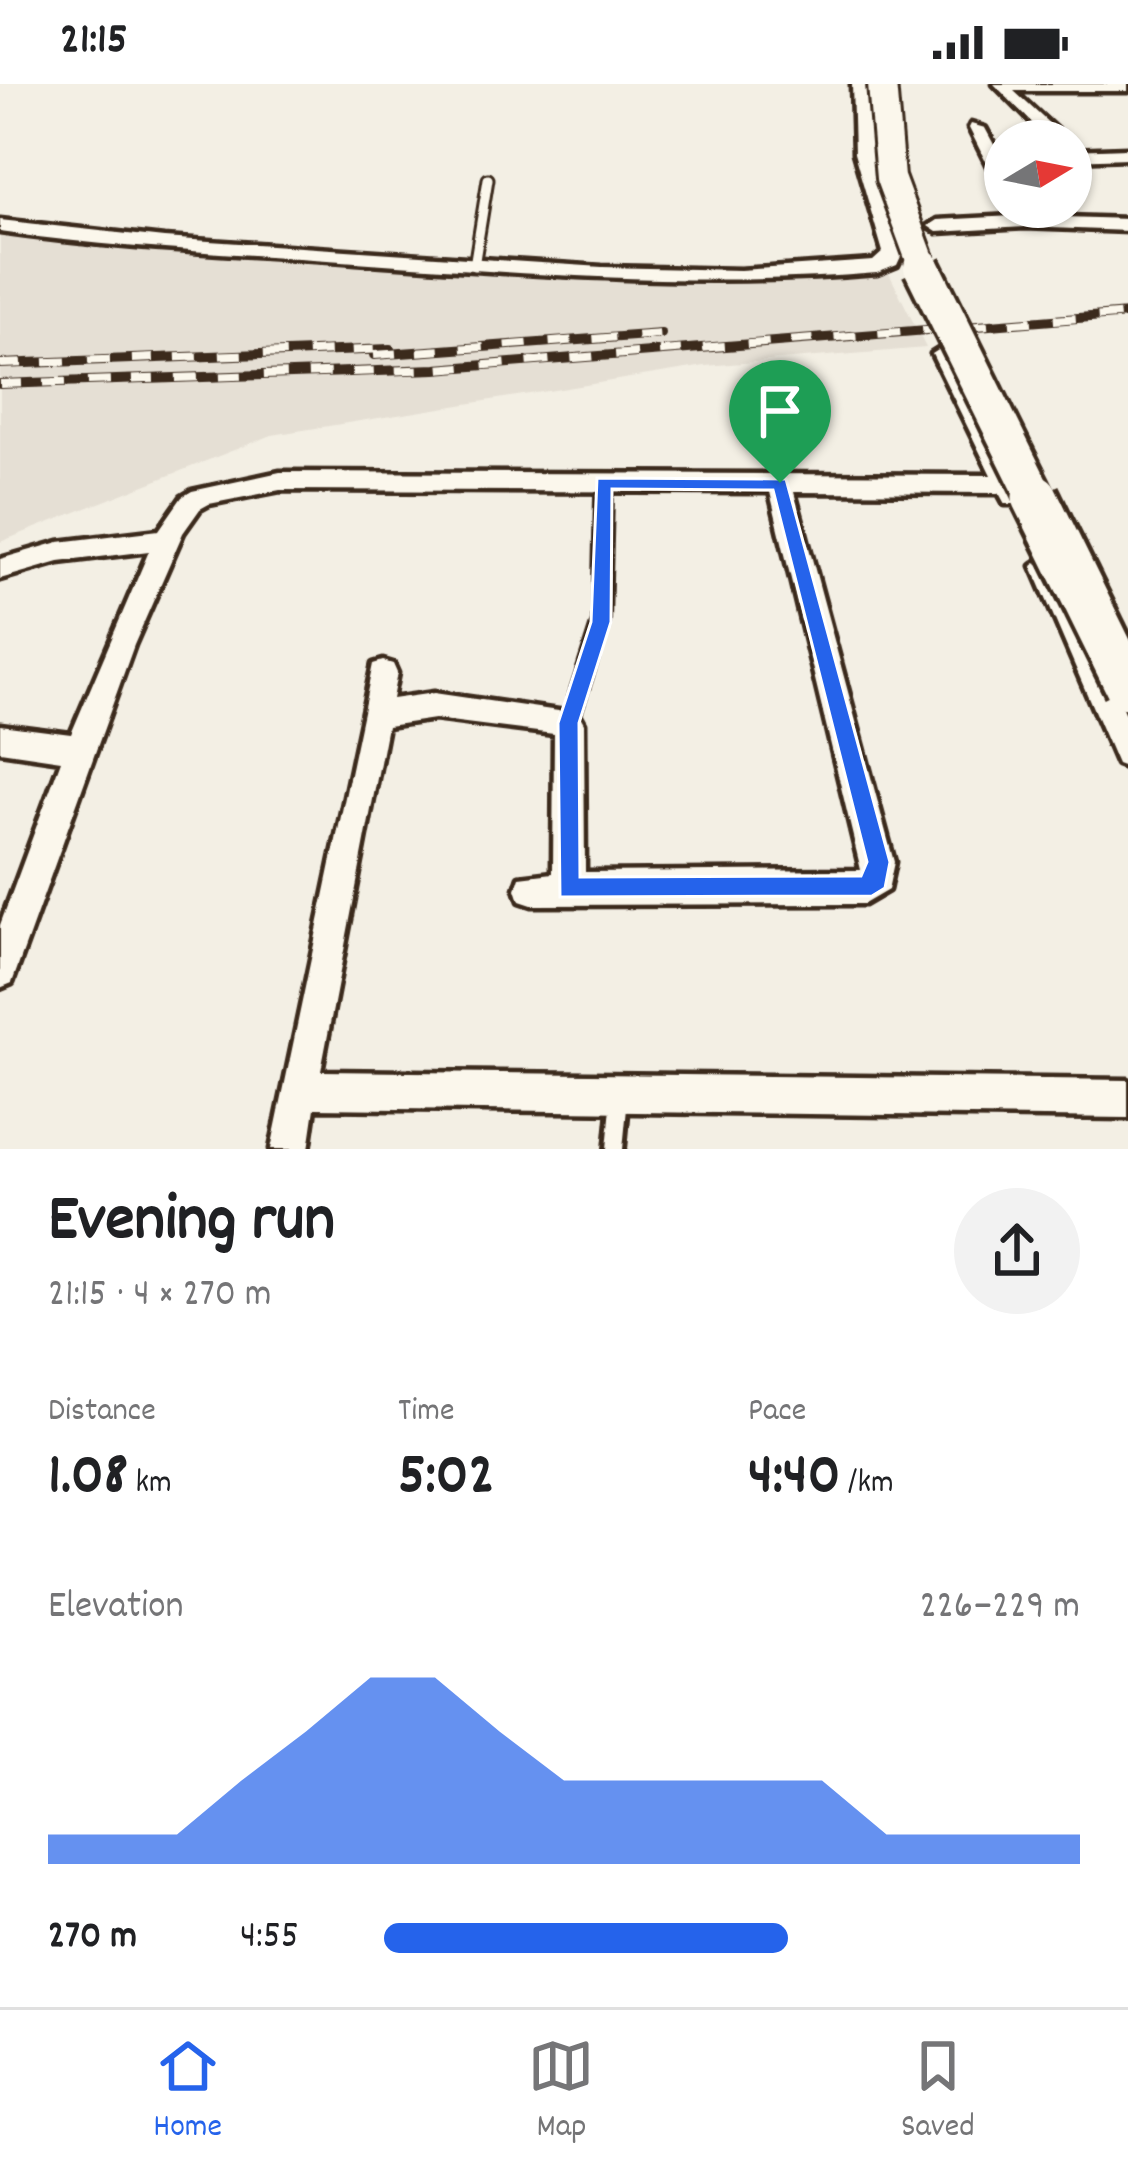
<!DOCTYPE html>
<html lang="en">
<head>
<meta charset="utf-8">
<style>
  body { margin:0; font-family:Dekko,sans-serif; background:#f2f2f2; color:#202124; height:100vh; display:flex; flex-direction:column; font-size:45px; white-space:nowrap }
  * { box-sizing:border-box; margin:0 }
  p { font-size:39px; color:#757577 }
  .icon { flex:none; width:66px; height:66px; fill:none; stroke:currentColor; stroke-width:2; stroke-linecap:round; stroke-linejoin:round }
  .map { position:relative; height:1065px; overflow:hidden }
  .side { display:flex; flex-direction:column; background:#fff; flex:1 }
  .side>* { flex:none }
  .needle { width:78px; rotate:80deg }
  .tools { position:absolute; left:984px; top:36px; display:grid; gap:24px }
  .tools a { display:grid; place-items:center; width:108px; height:108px; border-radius:50%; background:#fff; box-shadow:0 3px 9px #0004; font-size:60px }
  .pin { position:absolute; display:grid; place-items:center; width:102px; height:102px; color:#fff; margin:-123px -51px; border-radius:50% 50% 50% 0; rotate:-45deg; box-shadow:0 0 12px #0007 }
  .pin .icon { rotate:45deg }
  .round { display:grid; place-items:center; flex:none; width:126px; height:126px; border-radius:63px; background:#f2f2f2 }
  .summary { display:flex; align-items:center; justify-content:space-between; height:204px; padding:0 48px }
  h1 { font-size:66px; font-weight:800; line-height:90px }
  .metrics { display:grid; grid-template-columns:repeat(3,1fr); gap:18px; height:204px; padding:12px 48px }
  .metrics div { display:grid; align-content:center }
  .metrics b { font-size:60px; font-weight:800 }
  .metrics small { font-size:33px; font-weight:400 }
  .metrics p { font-size:33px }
  .chart { height:336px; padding:24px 48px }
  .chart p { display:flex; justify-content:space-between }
  .chart svg { width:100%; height:216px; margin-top:12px; fill:#2563eb; opacity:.7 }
  ul { padding:0 48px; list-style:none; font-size:39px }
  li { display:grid; grid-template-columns:192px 144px 1fr; align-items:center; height:90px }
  li i { height:30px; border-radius:15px; background:#2563eb }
  .status { display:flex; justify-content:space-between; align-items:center; height:84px; padding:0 60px; background:#fff; direction:ltr }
  .status svg { height:33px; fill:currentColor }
  .tab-bar { display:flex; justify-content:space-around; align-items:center; height:168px; border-top:3px solid #e0e0e0; background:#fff; font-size:33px; color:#757577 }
  .tab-bar a { display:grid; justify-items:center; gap:6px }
  .tab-bar .current { color:#2563eb }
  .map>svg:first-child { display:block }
</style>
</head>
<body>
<div class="status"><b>21:15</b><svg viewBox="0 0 49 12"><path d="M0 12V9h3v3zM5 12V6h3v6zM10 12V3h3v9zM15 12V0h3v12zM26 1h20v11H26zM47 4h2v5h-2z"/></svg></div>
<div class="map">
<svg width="1128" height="1065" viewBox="0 0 1128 1065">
  <rect width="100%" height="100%" fill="#f3efe4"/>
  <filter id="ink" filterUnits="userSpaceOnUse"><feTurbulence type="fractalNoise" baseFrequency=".00833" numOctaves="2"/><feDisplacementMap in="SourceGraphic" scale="24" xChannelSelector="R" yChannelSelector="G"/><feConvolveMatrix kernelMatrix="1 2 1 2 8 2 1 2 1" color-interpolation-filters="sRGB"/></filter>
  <g filter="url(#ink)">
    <!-- built -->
    <path fill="#e5dfd4" d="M0,138L533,182L884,179L926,264L705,282L272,351L0,458Z"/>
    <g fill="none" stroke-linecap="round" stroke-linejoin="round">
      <defs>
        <path id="service-far3" d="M474,182L488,95"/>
        <path id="service-far2" d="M604,416V399"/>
        <path id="service-far1" d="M569,639L601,538L604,413"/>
        <path id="service" d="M615,1065L620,1013"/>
        <path id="minor" d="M852,0H868L872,69L903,168L897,181L877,189C702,204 530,190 356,178C237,169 118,165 0,148V136L164,154L602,183L740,186L873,177L883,168L854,69Z
          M994,0H1128V7H1014L1068,57H1050Z
          M971,40L985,44L1005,81V103L996,98L969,44Z
          M1128,64V74L1071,76V66Z
          M1009,123H1027L1032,132L1128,135V147L1025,143L937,148L928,142L937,136L1013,132Z
          M943,263L954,270L1026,414L1023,420H1005L999,409L794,408L894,778L888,806L864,820L532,821L520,817L516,805L520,793L553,789L554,650L434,635L387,642L321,987L1128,996V1034L315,1024L309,1065H271L373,580L383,577L393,580L397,589L392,615L434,609L579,630L584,639L585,788L861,786L770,408L280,406L209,420L200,425L183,449L134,561L12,899L0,904V841L61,676L0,667V641L71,650L149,467L59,478L0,495V475L59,458L159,446L182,413L192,407L280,388L991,391L932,270Z
          M1045,472L1058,482L1128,637V684L1117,680L1032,482Z"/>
      </defs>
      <!-- service-far3 casing -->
      <use href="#service-far3" stroke="#3b2a1e" stroke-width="15"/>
      <!-- service-far2 casing -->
      <use href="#service-far2" stroke="#3b2a1e" stroke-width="18"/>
      <!-- service-far1 casing -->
      <use href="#service-far1" stroke="#3b2a1e" stroke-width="22"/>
      <!-- service casing -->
      <use href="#service" stroke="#3b2a1e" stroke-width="26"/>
      <!-- minor casing -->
      <use href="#minor" stroke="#3b2a1e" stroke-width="9"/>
      <!-- service-far3 -->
      <use href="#service-far3" stroke="#fbf7ec" stroke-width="9"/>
      <!-- service-far2 -->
      <use href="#service-far2" stroke="#fbf7ec" stroke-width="10"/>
      <!-- service-far1 -->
      <use href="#service-far1" stroke="#fbf7ec" stroke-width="14"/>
      <!-- service -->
      <use href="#service" stroke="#fbf7ec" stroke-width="16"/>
      <!-- minor -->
      <use href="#minor" fill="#fbf7ec" fill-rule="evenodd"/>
      <defs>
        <path id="rail" d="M374,271L661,250
          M0,280L390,265
          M0,300L436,285L1128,230"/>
      </defs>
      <!-- rail casing -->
      <use href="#rail" stroke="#3b2a1e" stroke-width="10"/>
      <!-- rail -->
      <use href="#rail" stroke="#fbf7ec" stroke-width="8" stroke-dasharray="22" stroke-linecap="butt"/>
      <defs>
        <path id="primary-bridge-far2" d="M882,0L890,94L924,186"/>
        <path id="primary-bridge-far1" d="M922,183L1037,416"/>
        <path id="primary-bridge" d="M1035,413L1128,602"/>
      </defs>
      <!-- primary-bridge-far2 casing -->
      <use href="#primary-bridge-far2" stroke="#3b2a1e" stroke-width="34" stroke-linecap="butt"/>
      <!-- primary-bridge-far1 casing -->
      <use href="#primary-bridge-far1" stroke="#3b2a1e" stroke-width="44" stroke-linecap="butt"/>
      <!-- primary-bridge casing -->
      <use href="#primary-bridge" stroke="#3b2a1e" stroke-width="54" stroke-linecap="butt"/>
      <!-- primary-bridge-far2 -->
      <use href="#primary-bridge-far2" stroke="#fbf7ec" stroke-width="28"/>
      <!-- primary-bridge-far1 -->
      <use href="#primary-bridge-far1" stroke="#fbf7ec" stroke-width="36"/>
      <!-- primary-bridge -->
      <use href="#primary-bridge" stroke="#fbf7ec" stroke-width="45"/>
    </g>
  </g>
  <!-- route -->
  <path fill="#2563eb" stroke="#fff" stroke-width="3" fill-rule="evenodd" d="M597,394L786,395L890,778L885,804L872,812L560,813L558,639L591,538ZM612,405L773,406L867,778L861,792L580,793L579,639L611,538Z"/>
</svg>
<div class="tools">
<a><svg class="needle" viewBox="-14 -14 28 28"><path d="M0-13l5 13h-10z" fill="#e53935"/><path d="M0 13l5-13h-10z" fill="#757577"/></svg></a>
</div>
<div class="pin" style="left:780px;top:399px;background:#1e9e55"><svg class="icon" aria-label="arrive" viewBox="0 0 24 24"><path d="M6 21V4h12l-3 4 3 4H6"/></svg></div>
</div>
<section class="side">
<div class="summary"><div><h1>Evening run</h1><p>21:15 · 4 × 270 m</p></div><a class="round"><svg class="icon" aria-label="share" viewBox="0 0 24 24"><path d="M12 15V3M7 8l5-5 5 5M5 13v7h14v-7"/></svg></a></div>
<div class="metrics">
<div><p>Distance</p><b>1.08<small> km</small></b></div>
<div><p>Time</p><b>5:02</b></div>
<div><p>Pace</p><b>4:40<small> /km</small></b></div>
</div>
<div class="chart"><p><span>Elevation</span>226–229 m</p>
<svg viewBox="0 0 160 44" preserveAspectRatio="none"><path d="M0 44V38L10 38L20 38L30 27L40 17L50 6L60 6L70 17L80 27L90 27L100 27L110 27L120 27L130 38L140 38L150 38L160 38V44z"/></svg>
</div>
<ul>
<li><b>270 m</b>4:55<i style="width:58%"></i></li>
</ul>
</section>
<nav class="tab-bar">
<a class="current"><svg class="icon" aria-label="home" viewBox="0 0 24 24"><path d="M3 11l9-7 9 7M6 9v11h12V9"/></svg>Home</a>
<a><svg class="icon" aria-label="map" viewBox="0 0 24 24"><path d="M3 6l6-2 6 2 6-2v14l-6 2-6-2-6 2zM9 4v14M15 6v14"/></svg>Map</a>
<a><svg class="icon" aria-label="saved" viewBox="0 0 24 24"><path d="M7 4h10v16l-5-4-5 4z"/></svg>Saved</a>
</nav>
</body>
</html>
